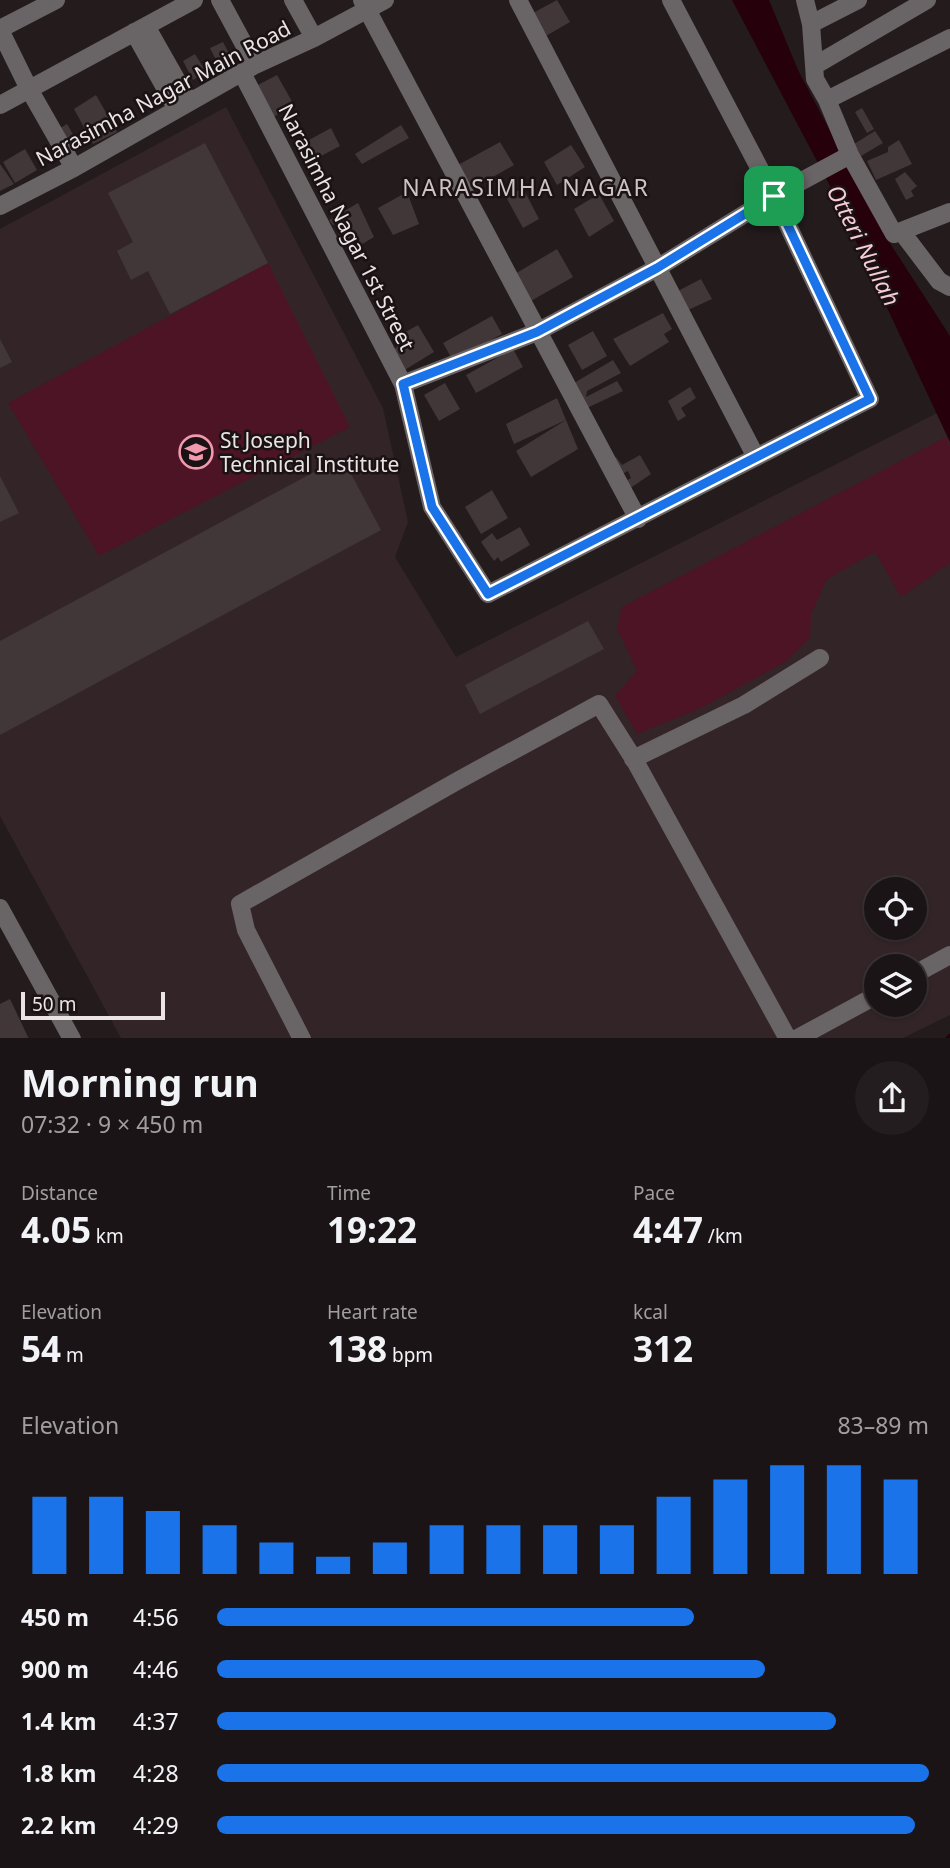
<!DOCTYPE html>
<html lang="en">
<head>
<meta charset="utf-8">
<style>
  body { margin:0; font-family:"Noto Sans",sans-serif; background:#241d1f; color:#f1f3f6; height:100vh; display:flex; flex-direction:column; font-size:26px; white-space:nowrap }
  * { box-sizing:border-box; margin:0 }
  p { font-size:23px; color:#a09ea1 }
  .icon { flex:none; width:38px; height:38px; fill:none; stroke:currentColor; stroke-width:2; stroke-linecap:round; stroke-linejoin:round }
  .map { position:relative; height:1038px; overflow:hidden }
  .side { display:flex; flex-direction:column; background:#1b1416; flex:1 }
  .side>* { flex:none }
  .fabs { position:absolute; left:864px; top:877px; display:grid; gap:14px }
  .fabs a { display:grid; place-items:center; width:63px; height:63px; border-radius:50%; background:#1b1416; box-shadow:0 2px 5px #0004,0 0 0 2px #393335; font-size:35px }
  .scale { position:absolute; left:21px; bottom:18px; width:144px; box-sizing:border-box; padding-left:7px; border:4px solid #eae4e5; border-top:0; font-size:19px; line-height:24px; white-space:nowrap; color:#eae4e5; -webkit-text-stroke:5px #1a1214; paint-order:stroke }
  .pin { position:absolute; display:grid; place-items:center; width:60px; height:60px; color:#fff; margin:-30px; border-radius:14px; box-shadow:0 4px 10px #0006 }
  .round { display:grid; place-items:center; flex:none; width:74px; height:74px; border-radius:37px; background:#241d1f }
  .summary { display:flex; align-items:center; justify-content:space-between; height:119px; padding:0 21px }
  h1 { font-size:38px; font-weight:700; line-height:52px }
  .metrics { display:grid; grid-template-columns:repeat(3,1fr); gap:10px; height:119px; padding:7px 21px }
  .metrics div { display:grid; align-content:center }
  .metrics b { font-size:35px; font-weight:700 }
  .metrics small { font-size:19px; font-weight:400 }
  .metrics p { font-size:19px }
  .chart { height:196px; padding:14px 21px }
  .chart p { display:flex; justify-content:space-between }
  .chart svg { width:100%; height:126px; margin-top:7px; stroke:#1a73e8; stroke-width:6 }
  ul { padding:0 21px; list-style:none; font-size:23px }
  li { display:grid; grid-template-columns:112px 84px 1fr; align-items:center; height:52px }
  li i { height:18px; border-radius:9px; background:#1a73e8 }
  .map>svg:first-child { display:block }
</style>
</head>
<body>
<div class="map">
<svg width="950" height="1039" viewBox="0 0 950 1039">
  <rect width="100%" height="100%" fill="#241b1d"/>
  <!-- built -->
  <path fill="#332427" fill-rule="evenodd" d="M226,107L383,408L408,522L395,557L456,657L937,413L950,442V1015L901,1039L121,1038L0,816V229ZM877,889H915V928H877ZM877,966H915V1004H877Z"/>
  <!-- green -->
  <path fill="#4d1425" d="M268,263L350,427L99,556L8,403Z
    M946,437L950,446V563L901,597L875,552L827,579L811,614L810,638L785,662L699,709L637,734L615,696L637,671L617,628L622,607Z"/>
  <!-- water -->
  <path fill="#26000a" d="M732,0H769L798,70L884,234L950,336V442L829,184Z"/>
  <g fill="none" stroke-linecap="round" stroke-linejoin="round">
    <!-- stream -->
    <path stroke="#26000a" stroke-width="6" d="M948,1039L950,1037"/>
  </g>
  <!-- building -->
  <path fill="#413739" d="M557,0L570,22L546,36L533,13Z
    M223,42L232,59L219,66L210,48Z
    M195,54L206,72L193,80L183,61Z
    M277,75L294,105L273,117L256,86Z
    M96,95L117,132L93,144L74,109Z
    M862,108L874,129L867,133L855,112Z
    M67,124L81,148L70,154L57,130Z
    M401,125L409,138L362,164L355,154Z
    M331,128L340,146L306,164L296,147Z
    M875,131L883,143L861,156L854,144Z
    M899,140L912,164L876,180L867,161L888,152V147Z
    M500,142L514,165L470,190L458,165Z
    M205,143L268,263L170,314L148,271L131,280L117,251L133,242L108,193Z
    M571,145L585,167L557,185L544,162Z
    M25,149L37,170L15,183L3,162Z
    M0,164L14,184L0,191Z
    M905,172L917,186L911,191L914,196L906,200L895,179Z
    M523,188L539,219L523,228L506,197Z
    M407,192L419,224L393,235L378,208Z
    M599,194L614,221L589,237L574,209Z
    M358,203L374,237L349,252L338,234L345,229L339,222L333,225L329,220Z
    M557,249L573,277L529,302L513,275Z
    M701,279L712,299L686,311L676,292Z
    M663,313L672,329L664,334L669,342L630,366L613,339Z
    M492,316L502,334L453,361L443,343Z
    M418,325L434,352L403,371L392,351L397,347L393,339Z
    M593,331L607,356L582,370L568,345Z
    M0,339L12,362L0,368Z
    M513,349L523,367L476,393L466,375Z
    M613,360L621,373L587,391L586,397L617,381L623,391L587,408L574,383Z
    M445,383L460,409L439,421L424,395Z
    M690,387L696,398L681,408L686,416L678,421L668,401Z
    M557,398L566,420L514,444L506,424Z
    M566,420L578,449L531,477L516,451Z
    M640,455L651,474L629,489L624,482L631,478L628,471L620,475L612,460L616,457L622,465Z
    M342,457L381,530L0,735V641Z
    M0,476L19,513L0,522Z
    M492,490L508,518L481,534L465,507Z
    M520,527L530,545L501,562L498,557L494,561L481,542L492,533L497,540Z
    M588,621L604,649L480,714L465,685Z
    M10,999L29,1039H0V1004Z"/>
  <g fill="none" stroke-linecap="round" stroke-linejoin="round">
    <!-- minor -->
    <path stroke="#696465" stroke-width="18" d="M220,0L255,65
      M293,0L314,38
      M362,0L638,519
      M518,0L756,457
      M805,0L811,24L858,0
      M811,24L815,79L827,100L850,155L894,234L950,212
      M146,26L189,102
      M0,29L56,0
      M0,30L29,89L74,168
      M134,32L177,109
      M814,66L927,0
      M242,73L403,384L432,507L488,594L870,399L774,196L671,0
      M827,100L950,38
      M0,105L194,0
      M0,206L74,168L255,65L314,38L385,0
      M901,231L939,281L950,287
      M403,384L537,332L657,268L774,196L850,155
      M633,759L744,705L820,658
      M0,908L72,1039
      M915,974L950,955
      M302,1039L246,930L240,904L459,780L599,704L635,761L788,1039
      M796,1039L877,995"/>
  </g>
  <g fill="none" stroke-linecap="round" stroke-linejoin="round">
    <defs>
      <path id="route" d="M774,196L870,399L488,594L432,507L403,384L537,332L657,268Z"/>
    </defs>
    <!-- route casing -->
    <use href="#route" stroke="#fff" stroke-width="14"/>
    <!-- route -->
    <use href="#route" stroke="#1a73e8" stroke-width="9"/>
  </g>
  <!-- icons -->
  <defs>
    <symbol id="university-ring" viewBox="-11 -11 22 22"><circle r="9.5" fill="#1a1214" stroke="#f29aad" stroke-width="1.5"/><path d="M0-5L7-2L0 1L-7-2ZM-4 1L0 2.5L4 1V4Q0 6-4 4Z" fill="#f29aad"/></symbol>
  </defs>
  <g fill-rule="evenodd">
    <use href="#university-ring" x="177" y="433" width="38" height="38"/>
  </g>
  <g text-anchor="middle" dominant-baseline="central" stroke-width="5" stroke-linejoin="round" paint-order="stroke">
    <!-- street labels -->
    <g font-size="21" fill="#eae4e5" stroke="#1a1214">
      <text transform="translate(163 93) rotate(-28)">Narasimha Nagar Main Road</text>
      <text transform="translate(347 227) rotate(63)">Narasimha Nagar 1st Street</text>
    </g>
    <!-- poi labels -->
    <g font-size="21" fill="#eae4e5" stroke="#1a1214" text-anchor="start">
      <text x="220" y="440">St Joseph<tspan x="220" dy="24">Technical Institute</tspan></text>
    </g>
    <!-- neighbourhood labels -->
    <g font-size="23" letter-spacing="2" fill="#cfc2c4" stroke="#1a1214">
      <text x="526" y="187">NARASIMHA NAGAR</text>
    </g>
    <!-- water labels -->
    <g font-size="23" font-style="italic" fill="#f7cdd5" stroke="#1a1214">
      <text transform="translate(864 245) rotate(63)">Otteri Nullah</text>
    </g>
  </g>
</svg>
<div class="fabs">
<a><svg class="icon" aria-label="locate" viewBox="0 0 24 24"><circle cx="12" cy="12" r="6"/><path d="M12 2v4M12 18v4M2 12h4M18 12h4"/></svg></a>
<a><svg class="icon" aria-label="layers" viewBox="0 0 24 24"><path d="M12 4l9 5-9 5-9-5zM3 14l9 5 9-5"/></svg></a>
</div>
<div class="scale">50 m</div>
<div class="pin" style="left:774px;top:196px;background:#1e9e55"><svg class="icon" aria-label="arrive" viewBox="0 0 24 24"><path d="M6 21V4h12l-3 4 3 4H6"/></svg></div>
</div>
<section class="side">
<div class="summary"><div><h1>Morning run</h1><p>07:32 · 9 × 450 m</p></div><a class="round"><svg class="icon" aria-label="share" viewBox="0 0 24 24"><path d="M12 15V3M7 8l5-5 5 5M5 13v7h14v-7"/></svg></a></div>
<div class="metrics">
<div><p>Distance</p><b>4.05<small> km</small></b></div>
<div><p>Time</p><b>19:22</b></div>
<div><p>Pace</p><b>4:47<small> /km</small></b></div>
</div>
<div class="metrics">
<div><p>Elevation</p><b>54<small> m</small></b></div>
<div><p>Heart rate</p><b>138<small> bpm</small></b></div>
<div><p>kcal</p><b>312</b></div>
</div>
<div class="chart"><p><span>Elevation</span>83–89 m</p>
<svg viewBox="0 0 160 44" preserveAspectRatio="none"><path d="M5 44V17M15 44V17M25 44V22M35 44V27M45 44V33M55 44V38M65 44V33M75 44V27M85 44V27M95 44V27M105 44V27M115 44V17M125 44V11M135 44V6M145 44V6M155 44V11"/></svg>
</div>
<ul>
<li><b>450 m</b>4:56<i style="width:67%"></i></li>
<li><b>900 m</b>4:46<i style="width:77%"></i></li>
<li><b>1.4 km</b>4:37<i style="width:87%"></i></li>
<li><b>1.8 km</b>4:28<i style="width:100%"></i></li>
<li><b>2.2 km</b>4:29<i style="width:98%"></i></li>
</ul>
</section>
</body>
</html>
